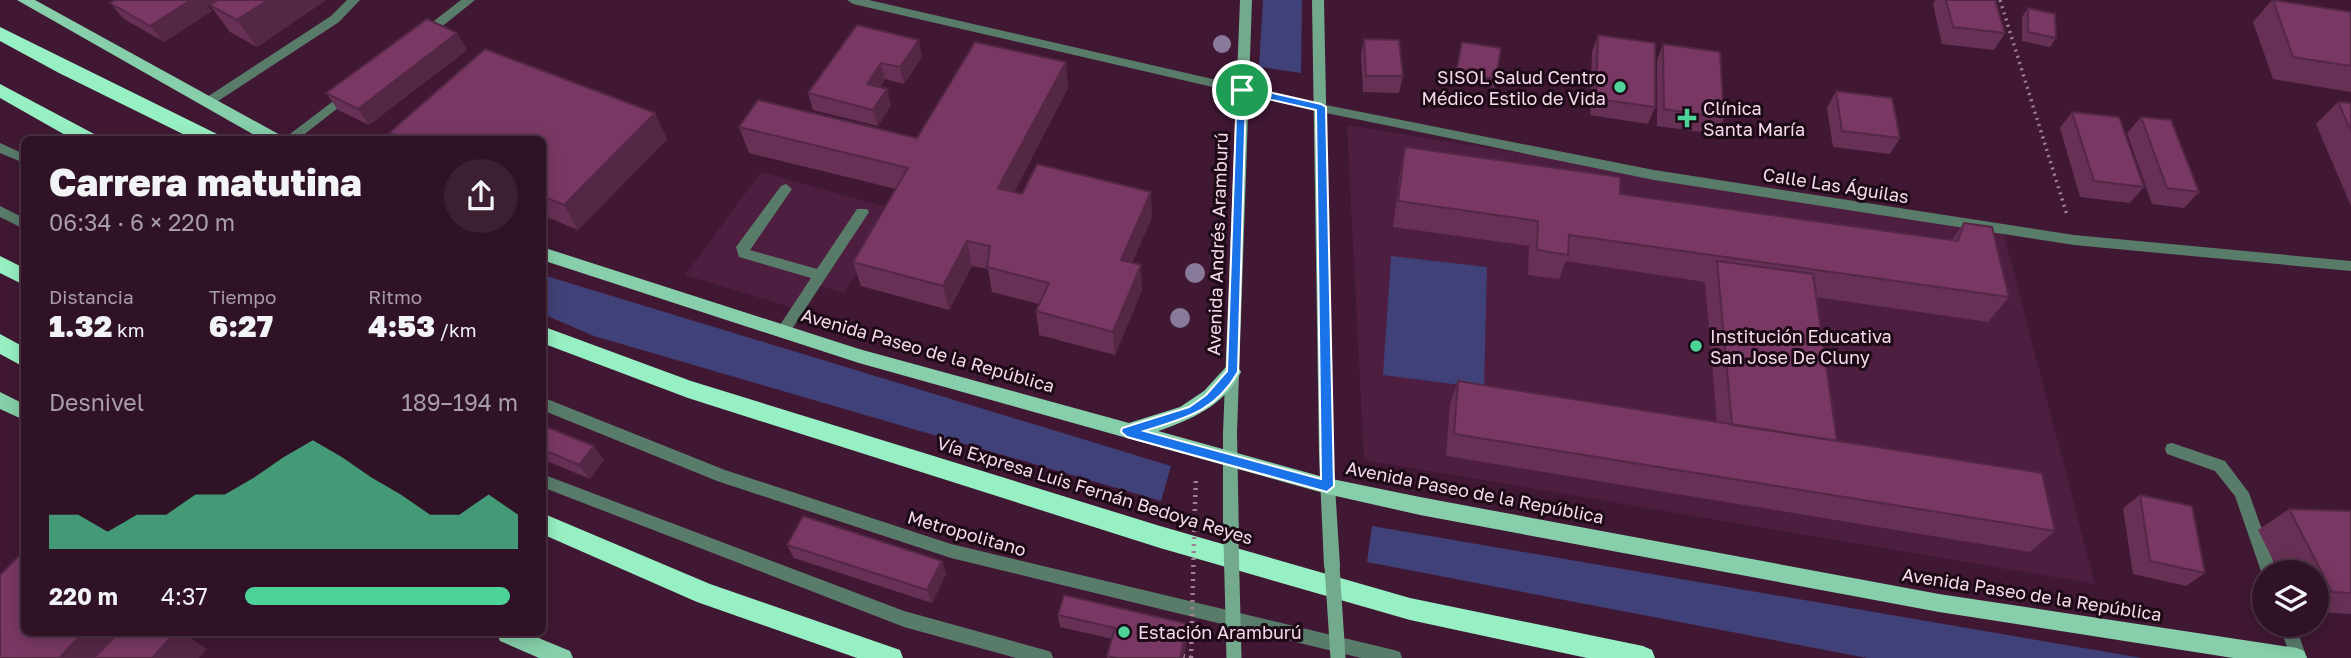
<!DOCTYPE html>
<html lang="es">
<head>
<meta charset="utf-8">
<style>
  body { margin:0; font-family:"Golos Text",sans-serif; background:#3c2032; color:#f1f3f6; height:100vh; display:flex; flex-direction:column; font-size:26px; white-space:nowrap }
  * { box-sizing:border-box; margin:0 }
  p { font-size:23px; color:#a89ea7 }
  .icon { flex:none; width:38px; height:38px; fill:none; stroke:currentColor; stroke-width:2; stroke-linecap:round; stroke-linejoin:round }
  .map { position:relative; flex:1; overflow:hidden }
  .details { position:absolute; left:21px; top:136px; width:525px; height:500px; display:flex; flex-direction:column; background:#301226; border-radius:10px; box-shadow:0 4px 18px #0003,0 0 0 2px #4b3243 }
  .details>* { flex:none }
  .controls { position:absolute; left:2252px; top:560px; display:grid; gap:14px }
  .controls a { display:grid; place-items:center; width:77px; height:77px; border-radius:50%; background:#301226; box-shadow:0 4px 18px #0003,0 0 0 2px #4b3243; font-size:35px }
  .pin { position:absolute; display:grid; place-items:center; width:60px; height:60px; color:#fff; margin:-30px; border:4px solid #fff; border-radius:50%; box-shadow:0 2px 7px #0007 }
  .round { display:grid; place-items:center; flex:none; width:74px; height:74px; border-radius:37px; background:#3c2032 }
  .headline { display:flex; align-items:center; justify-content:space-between; height:119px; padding:0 28px }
  h1 { font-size:38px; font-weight:800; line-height:52px }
  .stats { display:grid; grid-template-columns:repeat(3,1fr); gap:10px; height:119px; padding:7px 28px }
  .stats div { display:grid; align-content:center }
  .stats b { font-size:30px; font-weight:800 }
  .stats small { font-size:19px; font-weight:400 }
  .stats p { font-size:19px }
  .chart { height:196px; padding:14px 28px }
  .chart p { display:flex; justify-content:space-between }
  .chart svg { width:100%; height:126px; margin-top:7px; fill:#4dd39a; opacity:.7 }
  ul { padding:0 28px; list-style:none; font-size:23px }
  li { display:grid; grid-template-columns:112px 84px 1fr; align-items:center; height:52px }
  li i { height:18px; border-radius:9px; background:#4dd39a }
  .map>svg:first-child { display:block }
</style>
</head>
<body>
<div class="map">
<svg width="2351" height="658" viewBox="0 0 2351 658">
  <rect width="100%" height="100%" fill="#401833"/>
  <!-- built -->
  <path fill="#4d1e3f" d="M1347,125L2003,231L2095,584L1364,460Z
    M761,172L897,210L844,293L811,283L794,308L685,275Z"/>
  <!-- green -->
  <path fill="#414179" d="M1263,0H1302L1301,73L1259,67Z
    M1391,256L1487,267L1484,388L1383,375Z
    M543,275L1171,466L1161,501L594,336L543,314Z
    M1372,526L2142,658H1867L1367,562Z"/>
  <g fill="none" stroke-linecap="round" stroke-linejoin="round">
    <!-- path-far1 -->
    <path stroke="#a07f94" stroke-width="3.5" stroke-dasharray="2 4.5" stroke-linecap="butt" d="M2000,0L2067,215"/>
    <!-- path -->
    <path stroke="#a07f94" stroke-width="4.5" stroke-dasharray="2 5" stroke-linecap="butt" d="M1195,504L1196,477
      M1183,656L1191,657"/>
    <!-- service -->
    <path fill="#597b6a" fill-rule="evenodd" d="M347,0H360L339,22L212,105H204L202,102L204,99L331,16Z
      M0,143L24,154V163L0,153Z
      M786,184L792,189L750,250L817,269L857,209H867L869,212L788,335H778L776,331L811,278L739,257L736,247L781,186Z
      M0,206L24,218V229L0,217Z
      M542,397L725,470L951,544L1394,650L1400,652L1402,658H1361L951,558L717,481L542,410Z
      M2172,443L2225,461L2249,493L2277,572H2264L2263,577L2235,496L2215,471L2167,454L2165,449L2167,444Z
      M542,474L904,611L1045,650L1051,652L1053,658H1016L904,627L542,487Z
      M2279,625H2295L2307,658H2291Z"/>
    <!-- pedestrian -->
    <path fill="#597b6a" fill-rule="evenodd" d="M461,0H475L429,37H421V31Z
      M348,90L352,91L354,94L352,97L297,140H282Z"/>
    <!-- minor -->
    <path fill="#597b6a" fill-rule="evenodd" d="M847,0H869L1321,104L1654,170L2074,235L2351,261V271L2074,245L1654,180L1321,112L853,4Z"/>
    <!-- secondary -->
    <path fill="#73aa8e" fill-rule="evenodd" d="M1240,0H1252L1237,433L1239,540L1237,545L1231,547L1225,545L1223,540V433Z
      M1312,0H1324L1333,454L1340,566L1338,571L1332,573L1326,571L1324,566L1319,454Z"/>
    <!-- primary -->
    <path fill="#86cfaa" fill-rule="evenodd" d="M17,0H35L282,136L284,140H263Z
      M542,247L859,349L1129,423L1180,407L1204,391L1226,367L1232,365L1238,367L1241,372C1225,405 1191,420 1158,431L1327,478L1420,497L1939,594L2297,648L2304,651L2307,658H2233L1939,612L1420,515L1327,494L859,363L542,260Z
      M0,392L24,404V420L0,409Z
      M497,634H529L570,651L573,658H539L500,641Z"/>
    <!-- motorway -->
    <path fill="#97f0c3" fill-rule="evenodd" d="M0,27L219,135L221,140H195L59,73L0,41Z
      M0,84L96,135L98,140H74L0,98Z
      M0,256L24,268V285L0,273Z
      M542,326L691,381L1160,526L1410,598L1643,646L1652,650L1655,658H1587L1410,620L1160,548L688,398L542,343Z
      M0,334L24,347V367L0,354Z
      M542,513L710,584L900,650L903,658H857L697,602L542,534Z"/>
    <!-- path-bridge -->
    <path stroke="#a07f94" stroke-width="4.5" stroke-dasharray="2 5" stroke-linecap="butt" d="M1191,658L1195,504"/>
    <!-- secondary-bridge -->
    <path stroke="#73aa8e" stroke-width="15" d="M1231,540L1234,658
      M1332,566L1338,658"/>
  </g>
  <!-- trees -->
  <g fill="#89799a">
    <circle cx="1222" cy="44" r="9"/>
    <circle cx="1195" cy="273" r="10"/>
    <circle cx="1180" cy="318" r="10"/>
  </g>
  <!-- wall -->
  <path fill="#673055" d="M326,0L257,47L230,32L210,5Z
    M1935,0H1995L2005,33L1994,50L1942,44L1933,4Z
    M2272,0L2351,12V92L2273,79L2253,22Z
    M110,3L208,6L212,11L164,42L124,19Z
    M2028,8L2056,38L2050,47L2022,41V17Z
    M857,25L922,57L904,84L885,79L880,87L887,89L891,105L878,126L813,110L808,93Z
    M457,33L467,50L369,125L338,110L326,93Z
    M1598,35L1655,107L1648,124L1590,115L1592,52Z
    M1364,39L1403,76L1399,93L1363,92L1361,55Z
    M1462,42L1496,79L1494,88L1454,82Z
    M1663,44L1724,118L1716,134L1657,126V61Z
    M1066,62L1068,88L1014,192L1152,217L1132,263L1142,290L1115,355L1039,335L1036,311L1039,304L992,292L988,269L972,266L949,310L861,286L853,262L896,189L749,153L739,127L917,138Z
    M1836,91L1900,138L1890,154L1833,147L1827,108Z
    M2338,102L2351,103V206L2316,124Z
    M2072,112L2144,187L2130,203L2080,197L2060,128Z
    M2141,117L2199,192L2184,208L2152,204L2127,133Z
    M389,133L667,139L578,230L542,215V140H394Z
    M1405,147L1620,194L1952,240L1964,223L2009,297L1988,322L1816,297L1837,441L2055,531L2030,552L1446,456L1450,404L1458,381L1717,423L1705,282L1566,261L1559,279L1528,275L1529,246L1393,227L1400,173Z
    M542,425L594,446L604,460L590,479L542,459Z
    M2140,495L2205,573L2186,586L2133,574L2123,508Z
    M2289,509L2351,511V614L2317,612V572H2279L2258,530Z
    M787,545L942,561L946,574L932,603L794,558Z
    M1058,615L1188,636L1183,658H1107L1112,639L1060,627Z"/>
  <!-- shaded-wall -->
  <path fill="#542745" d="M191,0H217L208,6L212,11L164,42L150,26Z
    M268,0H326L257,47L237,20Z
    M457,33L467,50L369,125L358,109Z
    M919,40L922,57L904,84L900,67Z
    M1066,62L1068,88L1003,214L998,188Z
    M881,63L885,79L871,100L867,84Z
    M887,89L891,105L878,126L873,110Z
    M655,113L667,139L578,230L564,205Z
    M1151,192L1152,217L1122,285L1121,260Z
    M967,241L972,266L949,310L943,286Z
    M1141,265L1142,290L1115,355L1113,332Z
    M594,446L604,460L590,479L579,465Z
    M942,561L946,574L932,603L927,590Z
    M1188,624V636L1183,658H1180Z
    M82,634H125L102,658H59Z
    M174,634H184L207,649L199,658H152Z"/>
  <!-- building -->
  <path fill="#783863" stroke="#542745" stroke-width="2" d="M115,0H191L150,26L110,3Z
    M218,0H268L237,20L210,5Z
    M1946,0H1995L2005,33L1953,27Z
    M2273,0L2351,12V66L2293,57Z
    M2028,8L2055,14L2056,38L2028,32Z
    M427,19L457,33L358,109L326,93Z
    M857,25L919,40L900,67L881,63L867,84L887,89L873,110L808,93Z
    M1598,35L1655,43V107L1596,99Z
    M1364,39L1399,40L1403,76H1366Z
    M975,42L1066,62L998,188L1022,194L1037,164L1151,192L1121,260L1141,265L1113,332L1036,311L1049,283L987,267L990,246L967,241L943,286L853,262L908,168L739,127L758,100L917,138Z
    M1462,42L1501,48L1496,79L1456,73Z
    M1663,44L1720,52L1724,118L1664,109Z
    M485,49L655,113L564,205L542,196V140H406L389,133Z
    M1836,91L1892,98L1900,138L1842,131Z
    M2338,102L2351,103V131Z
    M2072,112L2119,117L2144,187L2094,181Z
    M2141,117L2171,120L2199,192L2167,188Z
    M1405,147L1620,177V194L1958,241L1964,223L1992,227L2009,297L1569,235L1568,255L1537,250L1538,221L1398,201Z
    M1717,261L1813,274L1837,441L1732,425Z
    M1458,381L2042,473L2055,531L1454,434Z
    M542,425L594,446L579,465L542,449Z
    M2140,495L2192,506L2205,573L2150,561Z
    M2289,509L2351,511V593L2332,592Z
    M803,516L942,561L927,590L787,545Z
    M20,555L24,558V634H82L59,658H0V575Z
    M1064,595L1188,624L1180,658H1116L1107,656L1115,628L1058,615Z
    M117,634H174L152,658H94Z"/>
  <!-- route -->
  <path fill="#1a73e8" stroke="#fff" stroke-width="2" fill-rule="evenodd" d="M1242,86L1321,104L1326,107L1334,486L1327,492L1127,437L1121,432L1122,428L1189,407L1206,395L1227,371L1237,90ZM1246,94L1316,110L1321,479L1144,431C1185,418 1215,412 1238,372Z"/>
  <!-- markers -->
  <g fill="#4dd39a" stroke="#1c0a16" stroke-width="2.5">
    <circle cx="1620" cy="87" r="7"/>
    <path d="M1683.5 107.5h7v7h7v7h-7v7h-7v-7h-7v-7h7z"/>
    <circle cx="1696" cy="346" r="7"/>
    <circle cx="1124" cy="632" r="7"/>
  </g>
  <g text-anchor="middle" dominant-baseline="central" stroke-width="6" stroke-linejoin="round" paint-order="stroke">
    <!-- poi labels -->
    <g font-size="18" fill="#f6daeb" stroke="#1c0a16" text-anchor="start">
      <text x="1606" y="77" text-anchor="end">SISOL Salud Centro<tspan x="1606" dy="21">Médico Estilo de Vida</tspan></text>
      <text x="1703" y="108">Clínica<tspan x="1703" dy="21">Santa María</tspan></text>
      <text x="1710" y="336">Institución Educativa<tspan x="1710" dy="21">San Jose De Cluny</tspan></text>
      <text x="1138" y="632">Estación Aramburú</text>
    </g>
    <!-- street labels -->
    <g font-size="18" fill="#f6daeb" stroke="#1c0a16">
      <text transform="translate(1836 185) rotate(9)">Calle Las Águilas</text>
      <text transform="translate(1217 244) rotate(-88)">Avenida Andrés Aramburú</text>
      <text transform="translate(928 350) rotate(16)">Avenida Paseo de la República</text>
      <text transform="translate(1095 490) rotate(17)">Vía Expresa Luis Fernán Bedoya Reyes</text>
      <text transform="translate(1475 492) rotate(11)">Avenida Paseo de la República</text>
      <text transform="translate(967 533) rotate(16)">Metropolitano</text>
      <text transform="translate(2032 594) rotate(9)">Avenida Paseo de la República</text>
    </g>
  </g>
</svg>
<div class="controls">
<a><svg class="icon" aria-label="layers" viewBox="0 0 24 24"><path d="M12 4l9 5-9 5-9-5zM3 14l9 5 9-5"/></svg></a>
</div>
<div class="pin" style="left:1242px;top:90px;background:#1e9e55"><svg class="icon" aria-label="arrive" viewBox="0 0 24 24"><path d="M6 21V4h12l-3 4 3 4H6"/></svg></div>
<section class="details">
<div class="headline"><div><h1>Carrera matutina</h1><p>06:34 · 6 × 220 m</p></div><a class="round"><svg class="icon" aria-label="share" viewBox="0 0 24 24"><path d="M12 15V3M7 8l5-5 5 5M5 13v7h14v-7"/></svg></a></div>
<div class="stats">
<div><p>Distancia</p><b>1.32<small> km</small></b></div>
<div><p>Tiempo</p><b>6:27</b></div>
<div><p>Ritmo</p><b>4:53<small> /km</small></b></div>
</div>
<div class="chart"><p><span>Desnivel</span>189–194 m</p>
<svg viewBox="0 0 160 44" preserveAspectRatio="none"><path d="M0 44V32L10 32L20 38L30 32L40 32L50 25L60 25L70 19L80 12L90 6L100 12L110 19L120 25L130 32L140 32L150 25L160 32V44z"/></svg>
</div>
<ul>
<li><b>220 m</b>4:37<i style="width:97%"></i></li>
</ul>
</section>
</div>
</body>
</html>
